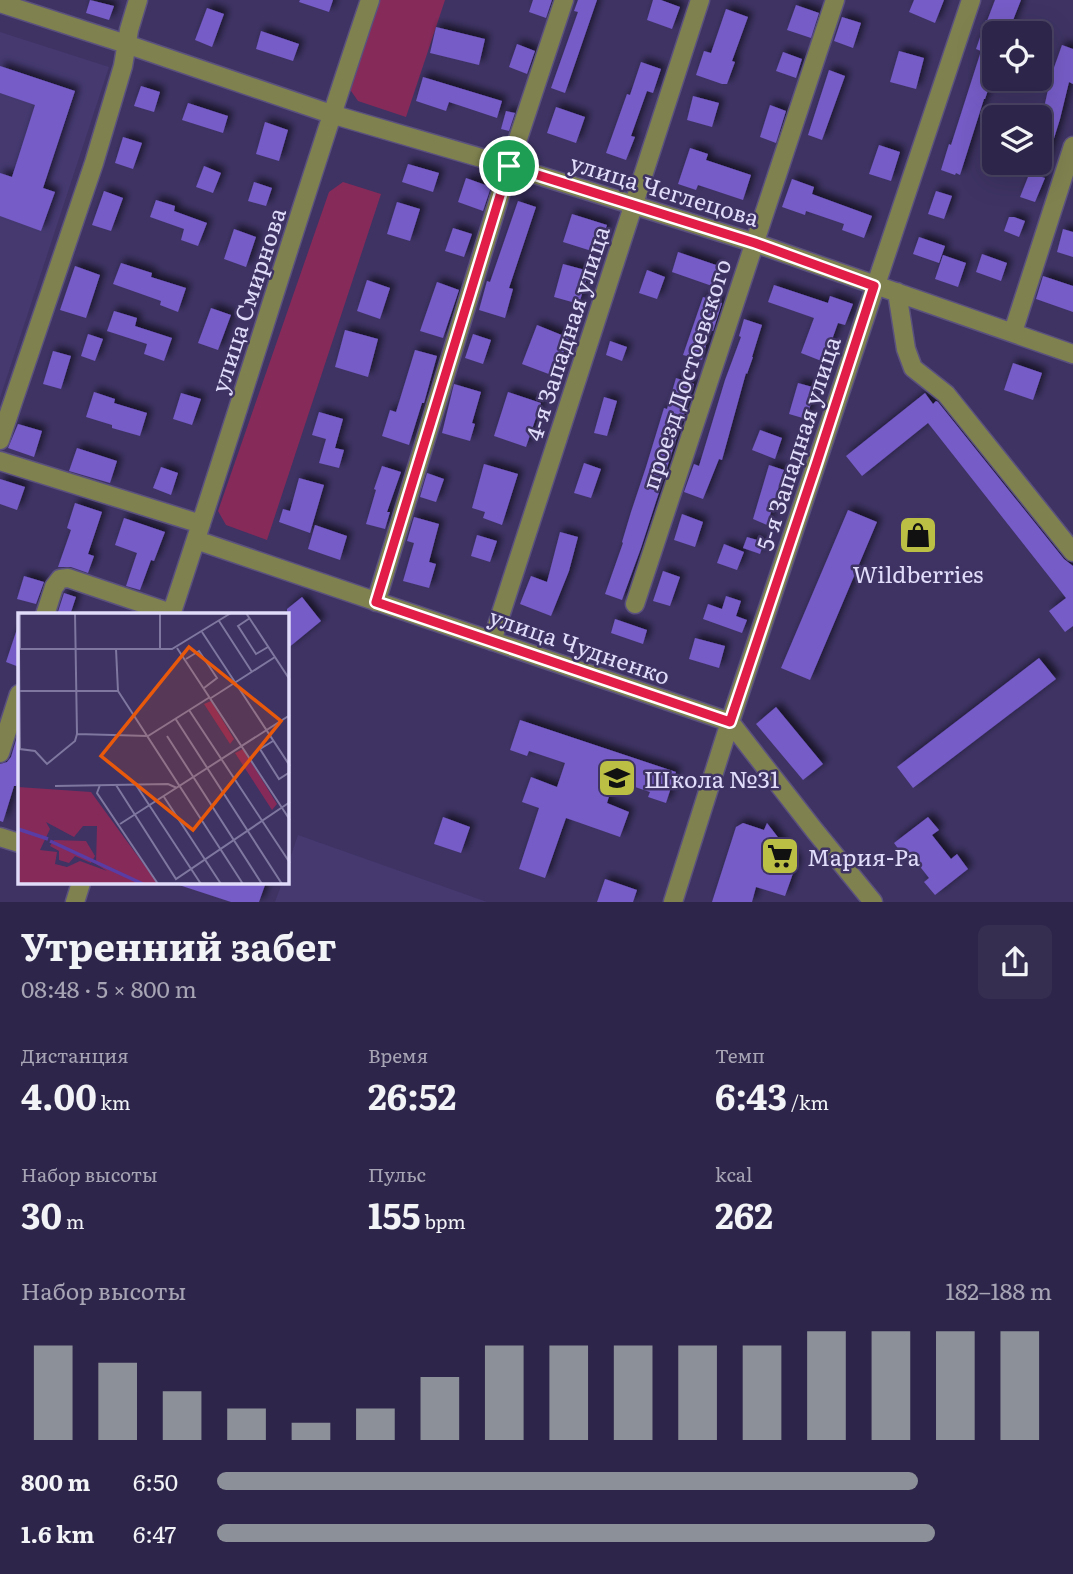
<!DOCTYPE html>
<html lang="ru">
<head>
<meta charset="utf-8">
<style>
  body { margin:0; font-family:Literata,serif; background:#362e51; color:#f1f3f6; height:100vh; display:flex; flex-direction:column; font-size:26px; white-space:nowrap }
  * { box-sizing:border-box; margin:0 }
  p { font-size:23px; color:#a7a5b5 }
  .icon { flex:none; width:38px; height:38px; fill:none; stroke:currentColor; stroke-width:2; stroke-linecap:round; stroke-linejoin:round }
  .map { position:relative; height:902px; overflow:hidden }
  .sheet { display:flex; flex-direction:column; background:#2e264a; flex:1 }
  .sheet>* { flex:none }
  .controls { position:absolute; left:982px; top:21px; display:grid; gap:14px }
  .controls a { display:grid; place-items:center; width:70px; height:70px; border-radius:10px; background:#2e264a; box-shadow:0 7px 28px #0002,0 0 0 2px #494362; font-size:35px }
  .pin { position:absolute; display:grid; place-items:center; width:60px; height:60px; color:#fff; margin:-30px; border:4px solid #fff; border-radius:50%; box-shadow:0 2px 7px #0007 }
  .round { display:grid; place-items:center; flex:none; width:74px; height:74px; border-radius:10px; background:#362e51 }
  .headline { display:flex; align-items:center; justify-content:space-between; height:119px; padding:0 21px }
  h1 { font-size:38px; font-weight:700; line-height:52px }
  .stats { display:grid; grid-template-columns:repeat(3,1fr); gap:10px; height:119px; padding:7px 21px }
  .stats div { display:grid; align-content:center }
  .stats b { font-size:35px; font-weight:700 }
  .stats small { font-size:19px; font-weight:400 }
  .stats p { font-size:19px }
  .chart { height:196px; padding:14px 21px }
  .chart p { display:flex; justify-content:space-between }
  .chart svg { width:100%; height:126px; margin-top:7px; stroke:#8c9099; stroke-width:6 }
  ul { padding:0 21px; list-style:none; font-size:23px }
  li { display:grid; grid-template-columns:112px 84px 1fr; align-items:center; height:52px }
  li i { height:18px; border-radius:9px; background:#8c9099 }
  .map>svg:first-child { display:block }
</style>
</head>
<body>
<div class="map">
<svg width="1073" height="902" viewBox="0 0 1073 902">
  <defs>
    <filter id="shadow"><feDropShadow dx="4.5" dy="-4.5" stdDeviation="3.5" flood-color="#0009"/></filter>
  </defs>
  <rect width="100%" height="100%" fill="#3e3363"/>
  <!-- built -->
  <path fill="#453970" d="M0,32L109,67L0,398Z
    M298,835L487,902H275L282,883H287V867Z"/>
  <!-- green -->
  <path fill="#862a5a" d="M380,0H445L406,117L358,101L349,88Z
    M343,182L381,194L267,540L226,525L218,511L329,192Z"/>
  <!-- building -->
  <path fill="#755bc6" filter="url(#shadow)" d="M90,0L114,6L109,20L86,13Z
    M300,0H333L329,12L299,2Z
    M533,0H552L546,18L529,12Z
    M578,0H597L565,93L551,88L578,12L574,11Z
    M653,0H661L680,7L672,29L647,20Z
    M914,0H944L935,23L909,12Z
    M995,0H1021L1008,33H994V73L985,99H984L960,175L956,173L955,175L941,170L949,144L951,145L981,51L976,49L986,20L987,21Z
    M796,5L819,13L811,38L787,30Z
    M207,8L224,14L212,47L195,40Z
    M726,9L748,17L732,61L735,62L727,84H722L696,75L704,51L711,53Z
    M842,17L861,23L853,48L834,41Z
    M436,27L485,39L479,65L430,53Z
    M261,31L299,44L293,61L256,49Z
    M517,44L535,51L527,74L509,67Z
    M1062,45L1073,49V84L1069,82L1060,119L1042,177L1045,178L1035,202L1020,197L1030,172L1040,176V126L1051,76Z
    M899,51L924,58L916,89L890,82Z
    M783,52L802,59L796,78L776,71Z
    M641,62L661,69L653,93L647,91L631,136L635,137L626,160L606,153L627,94L630,95Z
    M0,66L75,91L43,188L55,192L41,231L0,216V173L12,177L35,105L0,93Z
    M829,70L845,76L822,140L808,135Z
    M423,77L502,101L497,118L449,102L446,111L416,101Z
    M141,86L160,92L154,112L134,106Z
    M693,96L719,103L712,127L687,120Z
    M188,103L228,116L223,133L182,120Z
    M770,105L786,111L776,143L760,137Z
    M556,107L585,117L576,143L547,133Z
    M506,111L515,113L509,131L501,129Z
    M265,122L288,130L279,161L256,154Z
    M123,137L142,143L133,169L115,163Z
    M879,145L900,152L891,181L869,174Z
    M690,148L708,154L706,160L751,175L743,200L698,185L696,190L678,184Z
    M408,164L439,173L433,192L402,182Z
    M204,166L221,173L213,193L196,187Z
    M466,178L491,187L483,211L458,202Z
    M792,179L814,187L812,194L872,216L864,238L842,230L844,224L806,211L805,215L782,207Z
    M254,182L272,188L266,206L248,201Z
    M104,191L123,198L111,231L92,225Z
    M936,191L952,196L944,219L928,214Z
    M156,200L175,206L174,211L207,223L198,246L181,240L184,229L150,217Z
    M518,201L536,207L509,288L513,289L505,318L479,310L487,281L490,282Z
    M397,202L420,209L410,241L387,234Z
    M572,214L607,225L598,253L563,242Z
    M1009,217H1014L1025,221L1019,237L1004,231Z
    M453,228L472,234L464,257L445,251Z
    M234,229L256,237L246,267L224,259Z
    M1063,229L1073,232V257L1057,252Z
    M919,237L945,246L939,263L913,254Z
    M678,252L719,266L712,286L672,272Z
    M982,254L1007,263L1001,281L976,272Z
    M943,255L966,263L958,287L935,279Z
    M121,263L152,273L151,277L186,288L178,312L160,305L161,301L113,284Z
    M563,264L589,271L579,304L554,297Z
    M75,266L100,275L86,318L60,310Z
    M647,270L665,277L657,299L639,293Z
    M1043,276L1073,286V312L1036,299Z
    M367,280L390,288L380,319L357,311Z
    M437,282L459,290L443,338L420,331Z
    M774,285L828,303L830,296L853,304L845,325L838,323L824,362L801,353L814,318L768,302Z
    M703,297L722,303L713,331L710,330L702,360L683,355Z
    M211,308L231,315L218,350L198,343Z
    M114,311L137,318L135,326L172,338L164,361L144,354L147,344L107,331Z
    M744,319L762,325L752,357H753L747,374L746,373L722,460L719,459L703,499L684,492L694,464L699,466L725,380L741,337L739,336Z
    M537,325L569,338L554,376L522,364Z
    M345,330L378,339L368,377L335,367Z
    M88,334L103,339L95,361L81,356Z
    M473,334L491,340L483,364L465,358Z
    M610,341L627,347L622,361L606,355Z
    M415,350L437,356L424,403H422L409,445L382,436L390,410L396,412Z
    M53,351L71,356L61,389L43,384Z
    M1013,363L1042,373L1033,400L1004,390Z
    M676,378L694,384L641,548L622,600L605,594L623,543L622,542L631,512L646,467L664,408L667,409Z
    M798,383L816,388L806,419L789,414Z
    M454,384L481,392L472,423L475,424L470,441L442,433Z
    M94,392L115,399L114,403L147,413L140,436L112,428V425L86,417Z
    M508,392L541,403L526,447L494,436Z
    M181,393L201,399L192,425L173,419Z
    M925,393L933,404L936,401L938,402L1064,559L1073,566V626L1065,632L1049,611L1066,598L928,423L862,476L846,456Z
    M604,397L617,401L607,436L594,433Z
    M319,412L343,419L335,448L344,450L339,468L319,463L326,439L312,435Z
    M18,424L42,431L34,457L8,448Z
    M760,430L782,438L775,459L752,450Z
    M77,448L117,461L110,483L69,471Z
    M584,463L601,469L591,498L574,493Z
    M484,464L518,474L502,525L483,518L485,512L472,508Z
    M769,465L784,470L767,525L753,519Z
    M382,466L401,472L387,512H390L385,529L366,524L376,490L374,489Z
    M161,467L178,473L171,495L153,488Z
    M427,473L444,479L436,502L420,497Z
    M299,478L324,485L310,533L279,522L283,509L290,511Z
    M0,479L25,487L17,510L0,504Z
    M75,503L102,512L88,554L94,556L88,573L71,567H58L71,530L67,528Z
    M848,510L877,522L810,680L781,668Z
    M682,514L703,522L695,547L674,540Z
    M414,517L439,524L429,562L436,564L429,588L403,581L414,543L407,541Z
    M124,518L165,532L154,561L151,560L140,590L126,586L137,553L115,545Z
    M915,523L929,539L920,547L906,530Z
    M315,525L347,536L340,560L308,549Z
    M560,532L578,537L569,571L551,616L520,604L531,576L547,582Z
    M477,535L497,541L490,562L471,556Z
    M747,537L764,542L760,554L743,548Z
    M724,544L744,552L737,570L717,563Z
    M663,571L680,577L670,606L653,601Z
    M24,576L44,582L36,604L17,599Z
    M64,593L76,597L70,615H57Z
    M726,596L741,601L736,616L747,620L742,633L703,619L708,604L722,609Z
    M302,597L321,621L287,649V609Z
    M615,619L647,630L643,644L611,633Z
    M17,629H19V667L6,662Z
    M695,638L725,646L719,668L689,659Z
    M1039,658L1056,679L913,788L897,767Z
    M776,707L823,764L803,780L756,724Z
    M520,720L676,772L666,803L648,797L650,792L614,780L607,803L629,812L620,837L566,818L545,878L519,869L539,808L522,802L531,777L557,787L565,763L529,751L527,756L510,750Z
    M19,730V777L16,786H14L3,822L0,821V764L7,762L11,757Z
    M443,817L470,827L461,853L434,844Z
    M928,817L939,830L932,835L951,859L957,854L968,869L935,895L924,882L929,878L910,854L905,858L894,843Z
    M743,823L764,830L767,823L797,862L785,896L756,887L752,902H712L736,827Z
    M605,879L637,890L633,902H597Z
    M179,883H258L265,885L259,902H231L179,885Z"/>
  <g fill="none" stroke-linecap="round" stroke-linejoin="round">
    <defs>
      <path id="minor" d="M0,3L126,44L331,114L509,166L755,243L1073,354
        M897,292L906,349L913,368L946,394L1073,552
        M1013,332L1073,146
        M0,440L94,163L123,66L129,30L138,0
        M0,461L201,524
        M196,540L730,722L815,831L873,902
        M376,602L509,166L564,0
        M635,604L835,0
        M45,615L54,587L60,579L68,578L171,613
        M171,615C239,411 301,204 370,0
        M492,641L700,0
        M0,753L19,694
        M0,837L19,843
        M75,902L81,883
        M673,902L730,722L971,0"/>
    </defs>
    <!-- minor casing -->
    <use href="#minor" stroke="#5b517e" stroke-width="21"/>
    <!-- minor -->
    <use href="#minor" stroke="#7f824f" stroke-width="18"/>
  </g>
  <g fill="none" stroke-linecap="round" stroke-linejoin="round">
    <defs>
      <path id="route" d="M509,166L755,243L874,286L816,465L730,722L376,602Z"/>
    </defs>
    <!-- route casing -->
    <use href="#route" stroke="#fff" stroke-width="14"/>
    <!-- route -->
    <use href="#route" stroke="#e11d48" stroke-width="9"/>
  </g>
  <!-- icons -->
  <defs>
    <symbol id="shop-square" viewBox="-11 -11 22 22"><rect x="-9" y="-9" width="18" height="18" rx="4" fill="#bbc045" stroke="#3e3363"/><path d="M-5-2.5h2.3a2.7 3.5 0 0 1 5.4 0H5L5.5 6h-11ZM-1.5-2.5h3a1.5 2.3 0 0 0-3 0Z" fill="#111"/></symbol>
    <symbol id="school-square" viewBox="-11 -11 22 22"><rect x="-9" y="-9" width="18" height="18" rx="4" fill="#bbc045" stroke="#3e3363"/><path d="M0-5L7-2L0 1L-7-2ZM-4 1L0 2.5L4 1V4Q0 6-4 4Z" fill="#111"/></symbol>
    <symbol id="supermarket-square" viewBox="-11 -11 22 22"><rect x="-9" y="-9" width="18" height="18" rx="4" fill="#bbc045" stroke="#3e3363"/><path d="M-6-5.5h2.5l.6 2H6L4.5 2H-2.5L-4.4-4H-6ZM-1.5 3.2a1.3 1.3 0 1 0 .1 0ZM3 3.2a1.3 1.3 0 1 0 .1 0Z" fill="#111"/></symbol>
  </defs>
  <g fill-rule="evenodd">
    <use href="#shop-square" x="896" y="513" width="44" height="44"/>
    <use href="#school-square" x="595" y="756" width="44" height="44"/>
    <use href="#supermarket-square" x="758" y="834" width="44" height="44"/>
  </g>
  <g text-anchor="middle" dominant-baseline="central" stroke-width="5" stroke-linejoin="round" paint-order="stroke">
    <!-- street labels -->
    <g font-size="23" fill="#e0dcfa" stroke="#3e3363">
      <text transform="translate(665 189) rotate(17)">улица Чеглецова</text>
      <text transform="translate(247 300) rotate(-72)">улица Смирнова</text>
      <text transform="translate(566 333) rotate(-72)">4-я Западная улица</text>
      <text transform="translate(685 374) rotate(-72)">проезд Достоевского</text>
      <text transform="translate(797 443) rotate(-72)">5-я Западная улица</text>
      <text transform="translate(580 645) rotate(19)">улица Чудненко</text>
    </g>
    <!-- poi labels -->
    <g font-size="23" fill="#e0dcfa" stroke="#3e3363" text-anchor="start">
      <text x="918" y="573" text-anchor="middle">Wildberries</text>
      <text x="644" y="778">Школа №31</text>
      <text x="807" y="856">Мария-Ра</text>
    </g>
  </g>
  <!-- overview -->
  <g transform="translate(18 613)">
    <rect width="271" height="271" fill="#3e3363"/>
    <path d="M193,88L216,126L212,131L186,91ZM225,136L259,191L254,197L217,140ZM0,174L73,179L140,271H0ZM28,209L56,224L65,213H79L78,251L89,258L62,248L49,254L37,251L39,239L22,237L32,216ZM36,227L68,228L77,243L73,250L57,243L51,250L41,247V238L32,233Z" fill="#862a5a" fill-rule="evenodd"/>
    <path fill="none" stroke="#5a3ca5" stroke-width="3.5" d="M0,216L30,226M32,228L125,271"/>
    <path fill="none" stroke="#7f779f" stroke-width="2" d="M2,0V36M57,0L59,121M142,0V36M228,0L272,67M232,5L220,13L238,41L250,34M201,8L234,59M184,19L272,153M159,35L272,207M0,36H154L213,0M1,36L2,136L17,138L29,151L57,128L59,121M98,36L100,78L225,271M168,46L181,38L199,65L186,75M0,78H100M193,85L257,44M171,97L272,250M157,105L264,271M59,121L130,123L192,84M149,123L244,271M255,128L242,136L261,166L272,159M82,172L79,180L140,271M98,172L158,266L272,189M118,172L183,271M37,173L150,171L159,175M146,184L203,271M102,211L272,102"/>
    <path fill="#e8590c" fill-opacity="0.15" stroke="#e8590c" stroke-width="3.5" d="M171,34L263,108L175,217L83,143Z"/>
    <rect width="271" height="271" fill="none" stroke="#e0dcfa" stroke-width="3.5"/>
  </g>
</svg>
<div class="controls">
<a><svg class="icon" aria-label="locate" viewBox="0 0 24 24"><circle cx="12" cy="12" r="6"/><path d="M12 2v4M12 18v4M2 12h4M18 12h4"/></svg></a>
<a><svg class="icon" aria-label="layers" viewBox="0 0 24 24"><path d="M12 4l9 5-9 5-9-5zM3 14l9 5 9-5"/></svg></a>
</div>
<div class="pin" style="left:509px;top:166px;background:#1e9e55"><svg class="icon" aria-label="arrive" viewBox="0 0 24 24"><path d="M6 21V4h12l-3 4 3 4H6"/></svg></div>
</div>
<section class="sheet">
<div class="headline"><div><h1>Утренний забег</h1><p>08:48 · 5 × 800 m</p></div><a class="round"><svg class="icon" aria-label="share" viewBox="0 0 24 24"><path d="M12 15V3M7 8l5-5 5 5M5 13v7h14v-7"/></svg></a></div>
<div class="stats">
<div><p>Дистанция</p><b>4.00<small> km</small></b></div>
<div><p>Время</p><b>26:52</b></div>
<div><p>Темп</p><b>6:43<small> /km</small></b></div>
</div>
<div class="stats">
<div><p>Набор высоты</p><b>30<small> m</small></b></div>
<div><p>Пульс</p><b>155<small> bpm</small></b></div>
<div><p>kcal</p><b>262</b></div>
</div>
<div class="chart"><p><span>Набор высоты</span>182–188 m</p>
<svg viewBox="0 0 160 44" preserveAspectRatio="none"><path d="M5 44V11M15 44V17M25 44V27M35 44V33M45 44V38M55 44V33M65 44V22M75 44V11M85 44V11M95 44V11M105 44V11M115 44V11M125 44V6M135 44V6M145 44V6M155 44V6"/></svg>
</div>
<ul>
<li><b>800 m</b>6:50<i style="width:84%"></i></li>
<li><b>1.6 km</b>6:47<i style="width:86%"></i></li>
</ul>
</section>
</body>
</html>
